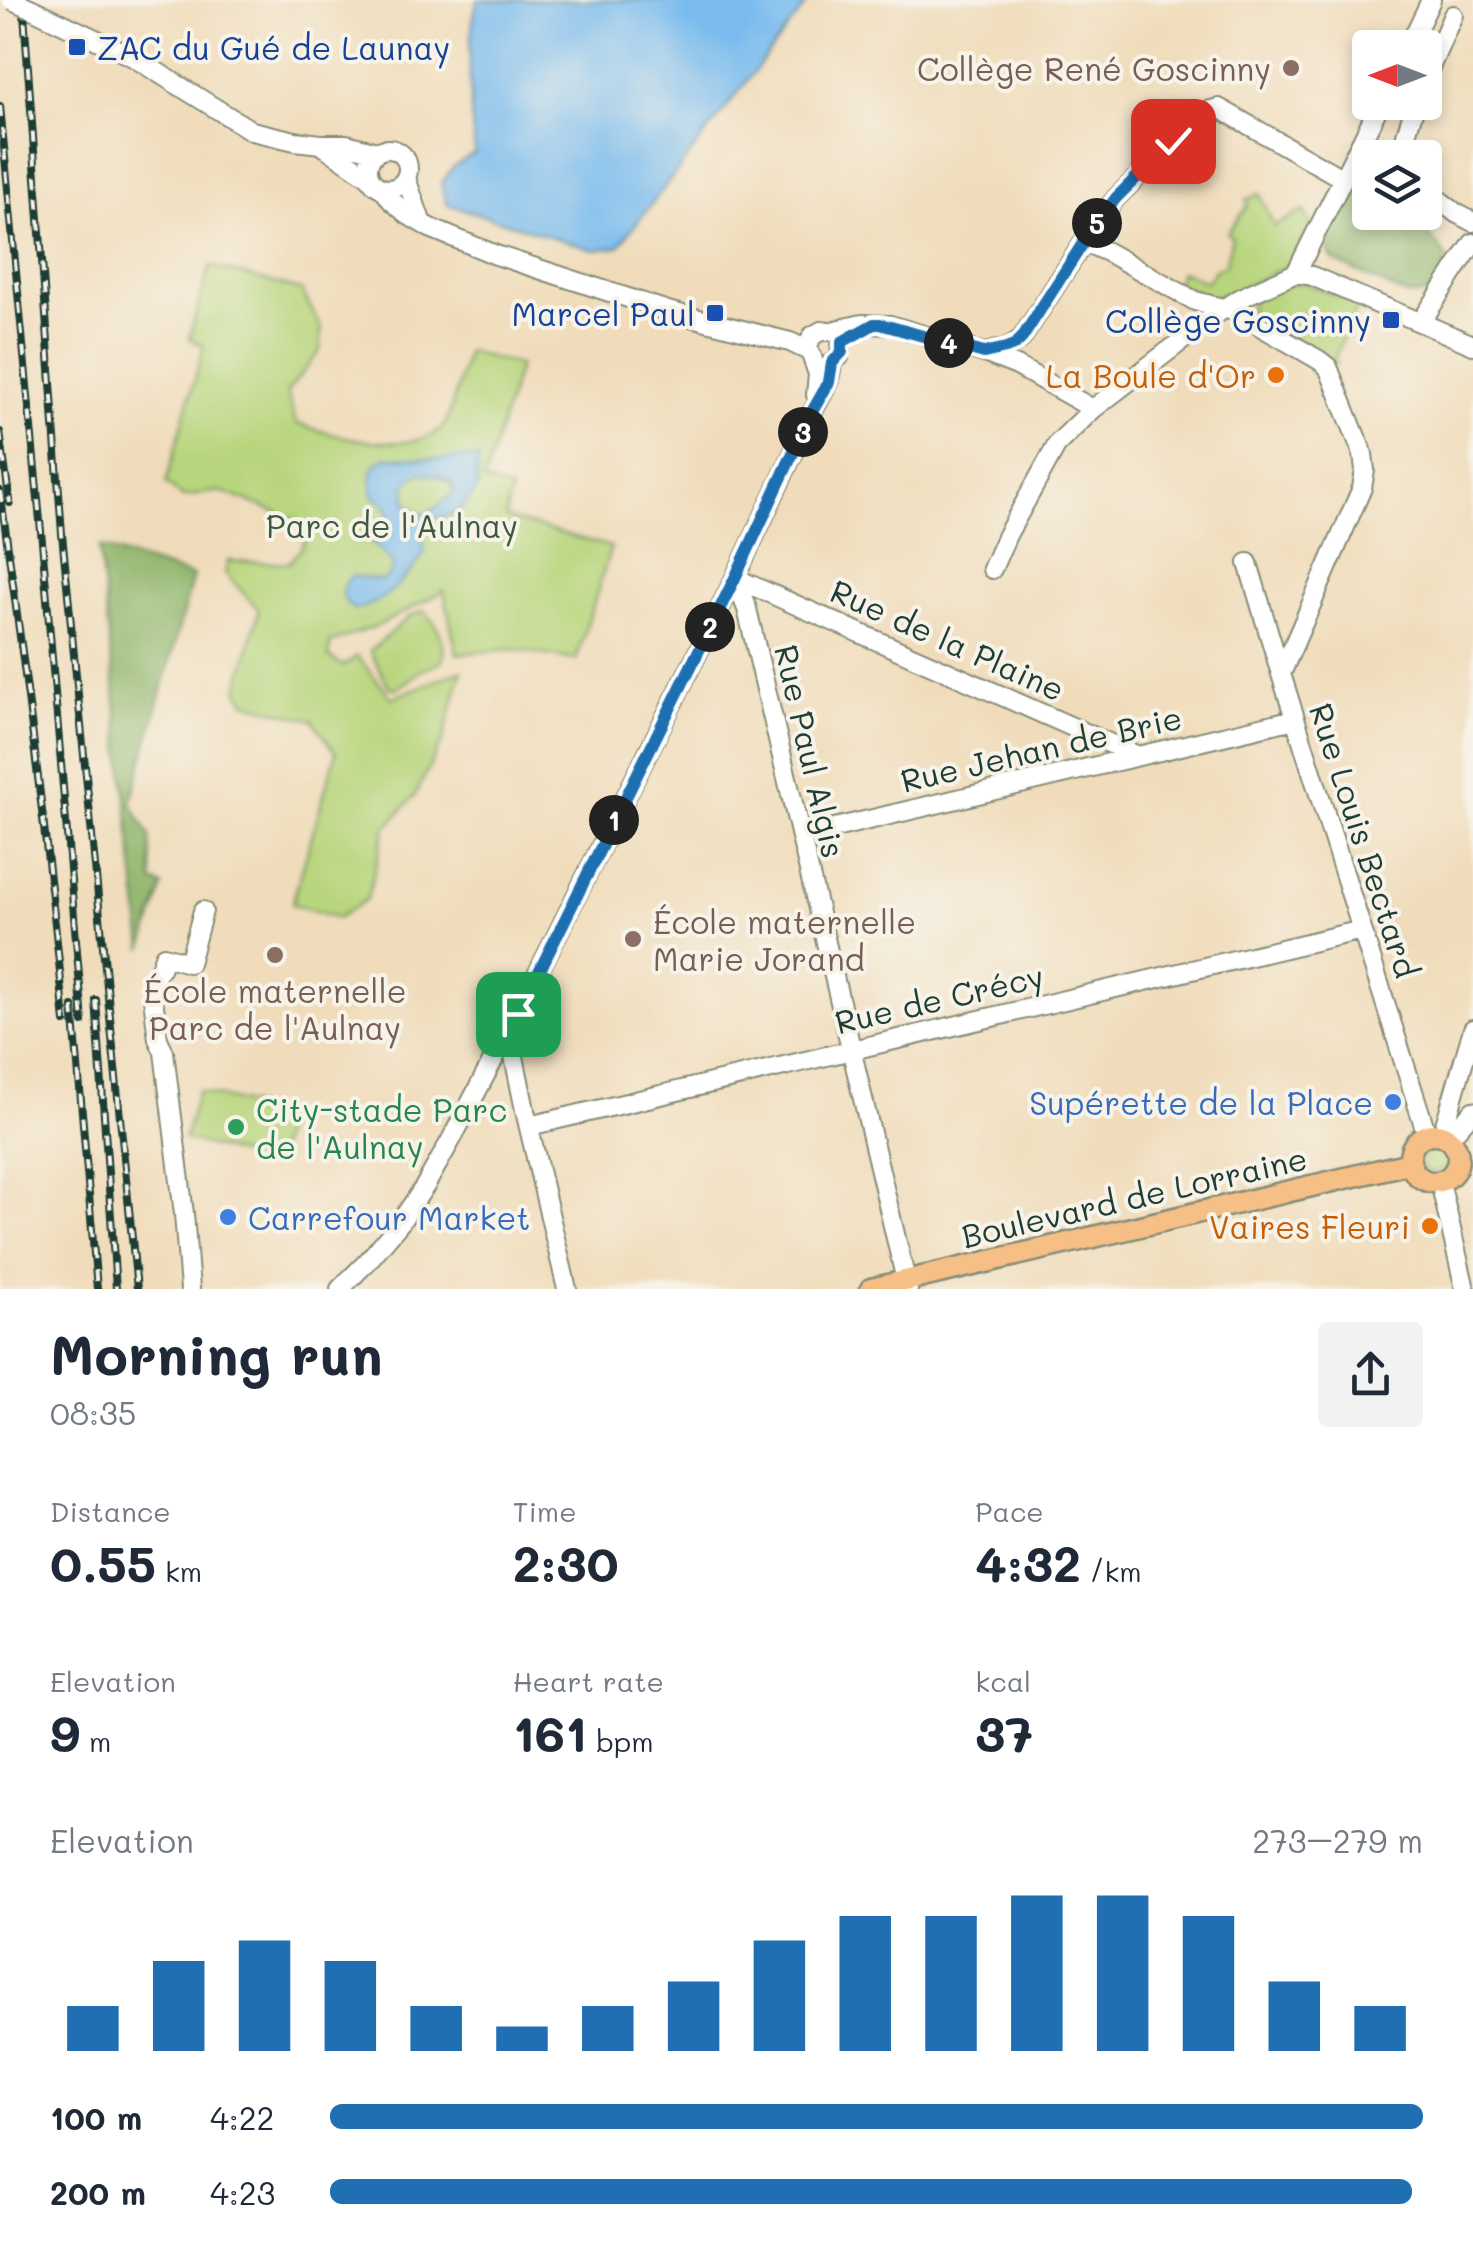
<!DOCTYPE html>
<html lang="en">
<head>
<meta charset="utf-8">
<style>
  body { margin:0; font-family:Mali,sans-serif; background:#f2f2f3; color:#1f2937; height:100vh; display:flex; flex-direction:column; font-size:38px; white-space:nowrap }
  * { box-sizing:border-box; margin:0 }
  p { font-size:32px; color:#747a83 }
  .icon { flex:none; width:55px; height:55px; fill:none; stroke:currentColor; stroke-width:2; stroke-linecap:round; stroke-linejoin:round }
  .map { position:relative; height:1289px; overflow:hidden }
  .sheet { display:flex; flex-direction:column; background:#fff; flex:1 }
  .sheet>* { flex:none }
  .needle { width:65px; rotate:270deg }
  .fabs { position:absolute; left:1352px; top:30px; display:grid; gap:20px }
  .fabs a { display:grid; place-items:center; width:90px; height:90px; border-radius:10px; background:#fff; box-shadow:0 5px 15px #0003; font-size:50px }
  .pin { position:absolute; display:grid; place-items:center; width:85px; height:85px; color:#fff; margin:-42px; border-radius:20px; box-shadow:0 5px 15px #0006 }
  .km { position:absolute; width:50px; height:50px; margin:-25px; border-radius:50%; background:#222; color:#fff; font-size:28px; line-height:50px; text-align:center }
  .round { display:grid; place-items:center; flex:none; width:105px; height:105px; border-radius:10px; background:#f2f2f3 }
  .overview { display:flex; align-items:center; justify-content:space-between; height:170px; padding:0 50px }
  h1 { font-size:55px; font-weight:700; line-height:75px }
  .stats { display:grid; grid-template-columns:repeat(3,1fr); gap:15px; height:170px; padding:10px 50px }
  .stats div { display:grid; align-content:center }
  .stats b { font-size:50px; font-weight:700 }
  .stats small { font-size:28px; font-weight:400 }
  .stats p { font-size:28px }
  .chart { height:280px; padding:20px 50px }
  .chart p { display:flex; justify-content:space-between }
  .chart svg { width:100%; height:180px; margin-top:10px; stroke:#1f6fb2; stroke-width:6 }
  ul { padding:0 50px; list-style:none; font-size:32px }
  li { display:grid; grid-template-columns:160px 120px 1fr; align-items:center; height:75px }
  li i { height:25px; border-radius:12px; background:#1f6fb2 }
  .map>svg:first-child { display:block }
</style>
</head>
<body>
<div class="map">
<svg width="1473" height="1289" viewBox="0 0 1473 1289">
  <rect width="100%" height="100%" fill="#f7f3e8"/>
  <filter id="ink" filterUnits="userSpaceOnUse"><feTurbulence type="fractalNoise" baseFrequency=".01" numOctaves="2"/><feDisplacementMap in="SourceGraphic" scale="20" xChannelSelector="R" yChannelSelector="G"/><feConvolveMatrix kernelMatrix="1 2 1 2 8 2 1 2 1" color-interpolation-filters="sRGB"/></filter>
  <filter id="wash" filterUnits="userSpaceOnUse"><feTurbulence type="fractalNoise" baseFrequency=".0048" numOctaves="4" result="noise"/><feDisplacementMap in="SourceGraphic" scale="40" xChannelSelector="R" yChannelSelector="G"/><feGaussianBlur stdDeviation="2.25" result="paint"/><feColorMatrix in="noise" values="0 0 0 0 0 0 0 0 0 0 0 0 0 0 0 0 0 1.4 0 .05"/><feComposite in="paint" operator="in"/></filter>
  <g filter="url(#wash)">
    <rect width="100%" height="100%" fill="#f0dcba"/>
    <!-- green -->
    <path fill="#b7d57c" stroke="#6b8958" stroke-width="2.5" d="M1260,194L1274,226L1304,211L1311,224L1290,264L1232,293L1212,299L1175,283L1181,271L1206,282L1215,270L1225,265L1232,237L1227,233L1248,205L1246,200Z
      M210,266L301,290L322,329L320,351L287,392L296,423C331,436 416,458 444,425C452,415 462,366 467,351L519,365L484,481L511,490L505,518L611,547L576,660L511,649L457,654L444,591L379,625L330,643L329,657L343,666L357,656L392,698L462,670L443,740L415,795L385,829L367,899L338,918L292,904L336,753L313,720L247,703L238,690L259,610L225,573L228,561L289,563L302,547L310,529L298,520L220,491L183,497L166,483L204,346L189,338Z
      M1301,282L1359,303L1335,356V365L1250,312V301L1293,283Z
      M424,611C438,624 447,643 442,662L423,669L397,689L389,687L370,651L410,616Z
      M198,1091L288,1115L274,1164L184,1139Z
      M1418 1157a16 16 0 1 1 32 0a16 16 0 1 1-32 0Z"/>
    <!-- forest -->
    <path fill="#91b66c" stroke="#587a50" stroke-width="2.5" d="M1370,167V212H1425V195L1437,207L1435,213L1421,224V228L1439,246L1446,257C1443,287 1430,303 1399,292L1334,261L1329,254L1328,234L1357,176Z
      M99,547L193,576L131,803L150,836L153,882L163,886L143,949Z"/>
    <!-- water -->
    <path fill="#79bbee" stroke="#4c7c91" stroke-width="2.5" fill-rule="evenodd" d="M478,0H810L618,247L594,250L447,204L441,184L453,167L475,153C470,114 465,36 478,0Z
      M388,457L440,459L469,457L478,459L477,490L461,509L452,515L433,519L422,533L425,552C408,578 386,602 355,610C339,600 338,588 352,576L383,581L392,571L393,564L372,542C375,528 385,525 389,512L385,505L373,496C371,477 367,465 388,457ZM419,473L438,476L451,482L454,493L425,515L417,512L406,502L407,483Z"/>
  </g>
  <g filter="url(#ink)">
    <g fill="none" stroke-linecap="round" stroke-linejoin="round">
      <defs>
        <path id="minor" d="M30,8L133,57L252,131L295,141L321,144H346L377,152
          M1408,48L1431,0
          M1425,79L1453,15
          M322,145L369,177
          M368 169a20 20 0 1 1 40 0a20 20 0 1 1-40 0Z
          M1407,158L1406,135L1416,102
          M406,178L421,221
          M383,189L391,200L408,215L430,228L496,255L671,312L790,342L809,351
          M1425,189L1456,213L1473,222
          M1084,242L1107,252L1195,301L1234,311L1319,360L1328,367L1363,454L1365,470L1362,488L1281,674
          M1296,273L1312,276L1473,345
          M1296,273L1381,102
          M1421,322L1473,243
          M984,353C998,350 1011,348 1022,338L1089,234L1116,198L1204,112L1219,108L1343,179
          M832,363L839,357L842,342
          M816,395L818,374L808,346L812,336L821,331H832L862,324L890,325L984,353L1017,366L1093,409
          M1248,563L1281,674L1427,1135
          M992,569L1007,535L1058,443L1093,409L1223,309L1240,298L1296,273
          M735,578L747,609L908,1289
          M735,578L1138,756
          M801,836L1295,719
          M509,1032L526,1115L567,1289
          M529,1126L1362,930
          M1442,1135L1473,1029
          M1448,1139L1473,1111
          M1440,1182L1465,1289
          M190,1289L184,1214L164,1052L158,1039L151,981L160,969L164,956L189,963L203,911
          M340,1289L367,1262L399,1224L425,1186L451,1140L518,1013L735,578L813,411L829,382L832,363"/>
        <path id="major" d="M1410 1158a24 24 0 1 1 48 0a24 24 0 1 1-48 0Z
          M871,1289L1410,1163"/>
      </defs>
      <!-- minor casing -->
      <use href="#minor" stroke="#888c77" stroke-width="22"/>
      <!-- major casing -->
      <use href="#major" stroke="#888c77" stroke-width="25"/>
      <!-- minor -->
      <use href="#minor" stroke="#fff" stroke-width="18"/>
      <!-- major -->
      <use href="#major" stroke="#f5bf86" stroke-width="20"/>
      <defs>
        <path id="rail" d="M23,0L62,534L137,1289
          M0,106L43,552L83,1022
          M0,432L10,503
          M0,491C25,668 48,844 65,1022
          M96,1000L116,1289
          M73,1007L97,1289"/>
      </defs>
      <!-- rail casing -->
      <use href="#rail" stroke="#1f3d34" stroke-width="8"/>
      <!-- rail -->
      <use href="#rail" stroke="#f7f3e8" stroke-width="4" stroke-dasharray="11" stroke-linecap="butt"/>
      <defs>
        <path id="minor-bridge" d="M12,0L30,8"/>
      </defs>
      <!-- minor-bridge casing -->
      <use href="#minor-bridge" stroke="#888c77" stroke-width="22" stroke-linecap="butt"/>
      <!-- minor-bridge -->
      <use href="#minor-bridge" stroke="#fff" stroke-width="18"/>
    </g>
  </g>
  <g fill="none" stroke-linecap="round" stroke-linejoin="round" filter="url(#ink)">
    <defs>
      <path id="route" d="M518,1014L735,578L813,410L829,382L832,363L842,352V342L874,324H880L984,353L1006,348L1016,344L1022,338L1089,234L1116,198L1173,141"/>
    </defs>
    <!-- route casing -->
    <use href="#route" stroke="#fff" stroke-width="20"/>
    <!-- route -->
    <use href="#route" stroke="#1f6fb2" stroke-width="12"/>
  </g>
  <!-- markers -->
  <g fill="#1a4fb4" stroke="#f7f3e8" stroke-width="4">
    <rect x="67" y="37" width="20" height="20" rx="5"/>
    <rect x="705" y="303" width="20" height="20" rx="5"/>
    <rect x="1381" y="310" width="20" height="20" rx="5"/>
  </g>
  <g fill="#8d6e63" stroke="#f7f3e8" stroke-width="4">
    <circle cx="1291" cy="68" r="10"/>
    <circle cx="633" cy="939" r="10"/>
    <circle cx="275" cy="955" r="10"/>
  </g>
  <g fill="#e8710a" stroke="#f7f3e8" stroke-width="4">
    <circle cx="1276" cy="375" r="10"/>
    <circle cx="1430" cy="1226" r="10"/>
  </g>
  <g fill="#3f7fe0" stroke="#f7f3e8" stroke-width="4">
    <circle cx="1393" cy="1102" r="10"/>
    <circle cx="228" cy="1217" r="10"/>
  </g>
  <circle fill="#2e9e5b" stroke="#f7f3e8" stroke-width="4" cx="236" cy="1127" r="10"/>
  <g text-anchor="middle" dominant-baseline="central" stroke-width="8" stroke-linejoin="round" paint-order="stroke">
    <!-- transit labels -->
    <g font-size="32" fill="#164399" stroke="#f7f3e8" text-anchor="end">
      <text x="97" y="47" text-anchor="start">ZAC du Gué de Launay</text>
      <text x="695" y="313">Marcel Paul</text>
      <text x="1371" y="320">Collège Goscinny</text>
    </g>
    <!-- education labels -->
    <g font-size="32" fill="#785e54" stroke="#f7f3e8" text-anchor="end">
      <text x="1271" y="68">Collège René Goscinny</text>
      <text x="653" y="921" text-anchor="start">École maternelle<tspan x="653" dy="37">Marie Jorand</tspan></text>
      <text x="275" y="990" text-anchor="middle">École maternelle<tspan x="275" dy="37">Parc de l'Aulnay</tspan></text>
    </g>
    <!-- food labels -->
    <g font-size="32" fill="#c56008" stroke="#f7f3e8" text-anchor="end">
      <text x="1256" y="375">La Boule d'Or</text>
      <text x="1410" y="1226">Vaires Fleuri</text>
    </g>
    <!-- park labels -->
    <g font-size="32" fill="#3d5b42" stroke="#f7f3e8">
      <text x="392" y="525">Parc de l'Aulnay</text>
    </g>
    <!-- street labels -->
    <g font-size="32" fill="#1f3d34" stroke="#f7f3e8">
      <text transform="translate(948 639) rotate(24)">Rue de la Plaine</text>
      <text transform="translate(1041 748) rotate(-13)">Rue Jehan de Brie</text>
      <text transform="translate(811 751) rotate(77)">Rue Paul Algis</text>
      <text transform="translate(1365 840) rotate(72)">Rue Louis Bectard</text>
      <text transform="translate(939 998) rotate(-13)">Rue de Crécy</text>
      <text transform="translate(1134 1196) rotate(-13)">Boulevard de Lorraine</text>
    </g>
    <!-- shop labels -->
    <g font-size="32" fill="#366cbe" stroke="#f7f3e8" text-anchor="end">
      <text x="1373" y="1102">Supérette de la Place</text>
      <text x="248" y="1217" text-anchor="start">Carrefour Market</text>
    </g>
    <!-- leisure labels -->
    <g font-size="32" fill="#27864d" stroke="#f7f3e8" text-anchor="start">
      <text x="256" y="1109">City-stade Parc<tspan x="256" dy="37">de l'Aulnay</tspan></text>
    </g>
  </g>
</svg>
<div class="fabs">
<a><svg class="needle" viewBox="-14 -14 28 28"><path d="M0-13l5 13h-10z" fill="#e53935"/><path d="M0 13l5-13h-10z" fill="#747a83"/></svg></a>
<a><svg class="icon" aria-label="layers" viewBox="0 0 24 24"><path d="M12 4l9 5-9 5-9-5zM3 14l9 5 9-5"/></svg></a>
</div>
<div class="pin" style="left:518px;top:1014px;background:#1e9e55"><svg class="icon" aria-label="arrive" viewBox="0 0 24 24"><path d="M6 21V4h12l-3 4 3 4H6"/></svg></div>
<div class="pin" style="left:1173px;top:141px;background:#d93025"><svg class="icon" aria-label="check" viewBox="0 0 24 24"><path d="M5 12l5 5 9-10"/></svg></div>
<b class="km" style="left:614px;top:820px">1</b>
<b class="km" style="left:710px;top:627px">2</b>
<b class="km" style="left:803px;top:432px">3</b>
<b class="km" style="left:949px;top:343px">4</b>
<b class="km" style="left:1097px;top:223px">5</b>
</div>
<section class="sheet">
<div class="overview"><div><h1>Morning run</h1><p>08:35</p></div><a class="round"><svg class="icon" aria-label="share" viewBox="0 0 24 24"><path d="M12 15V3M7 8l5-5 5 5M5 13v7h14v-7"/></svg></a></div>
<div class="stats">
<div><p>Distance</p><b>0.55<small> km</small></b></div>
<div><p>Time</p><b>2:30</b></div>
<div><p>Pace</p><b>4:32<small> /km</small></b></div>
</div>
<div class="stats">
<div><p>Elevation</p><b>9<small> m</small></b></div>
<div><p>Heart rate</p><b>161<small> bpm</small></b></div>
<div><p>kcal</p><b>37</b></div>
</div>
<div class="chart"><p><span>Elevation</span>273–279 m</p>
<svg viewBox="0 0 160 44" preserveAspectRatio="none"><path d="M5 44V33M15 44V22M25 44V17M35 44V22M45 44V33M55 44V38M65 44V33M75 44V27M85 44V17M95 44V11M105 44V11M115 44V6M125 44V6M135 44V11M145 44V27M155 44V33"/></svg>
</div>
<ul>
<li><b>100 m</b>4:22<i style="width:100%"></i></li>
<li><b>200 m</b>4:23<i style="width:99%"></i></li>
</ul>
</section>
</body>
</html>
